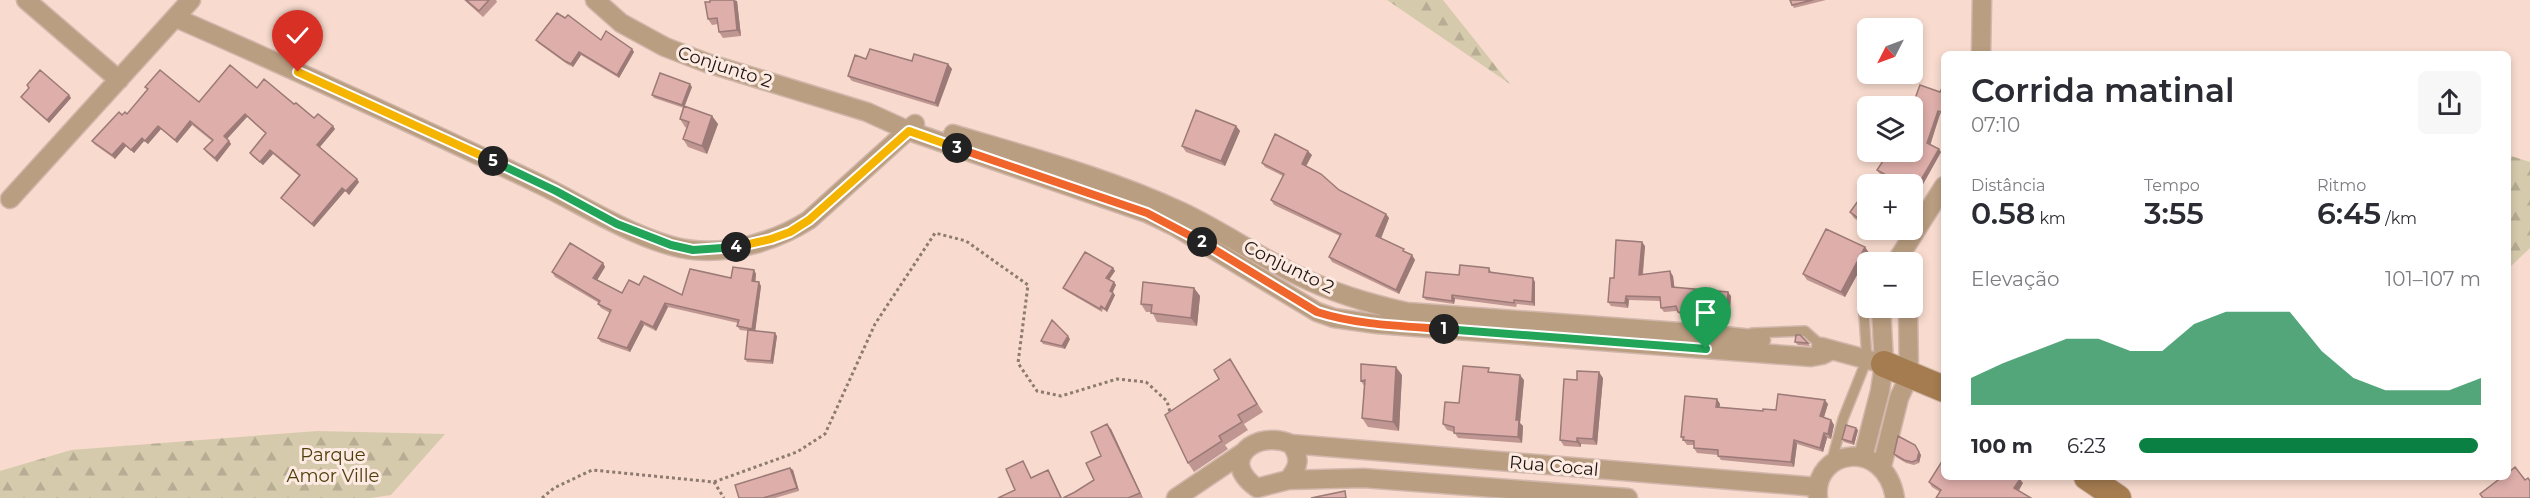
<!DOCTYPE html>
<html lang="pt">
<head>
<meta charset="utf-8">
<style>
  body { margin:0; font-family:Montserrat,sans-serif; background:#f7f7f7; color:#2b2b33; height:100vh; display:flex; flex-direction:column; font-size:22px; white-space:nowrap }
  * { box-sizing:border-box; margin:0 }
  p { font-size:20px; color:#7c7c81 }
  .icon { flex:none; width:33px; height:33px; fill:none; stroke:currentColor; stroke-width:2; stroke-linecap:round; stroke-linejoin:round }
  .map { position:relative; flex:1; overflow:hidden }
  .drawer { position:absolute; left:1941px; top:51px; width:570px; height:429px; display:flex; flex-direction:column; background:#fff; border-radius:9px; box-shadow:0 3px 9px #0003 }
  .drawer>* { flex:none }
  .needle { width:39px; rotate:228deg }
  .buttons { position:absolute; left:1857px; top:18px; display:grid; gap:12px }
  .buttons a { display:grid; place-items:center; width:66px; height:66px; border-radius:9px; background:#fff; box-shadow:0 3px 9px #0003; font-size:30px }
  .pin { position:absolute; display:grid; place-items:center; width:51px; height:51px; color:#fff; margin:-62px -26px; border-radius:50% 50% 50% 0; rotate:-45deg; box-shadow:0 0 6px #0007 }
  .pin .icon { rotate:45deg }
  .km { position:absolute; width:30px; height:30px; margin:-15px; border-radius:50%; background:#222; color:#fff; font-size:16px; line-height:30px; text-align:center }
  .round { display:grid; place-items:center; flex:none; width:63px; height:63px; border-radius:9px; background:#f7f7f7 }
  .head { display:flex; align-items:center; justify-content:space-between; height:102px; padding:0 30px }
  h1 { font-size:33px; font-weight:600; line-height:45px }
  .metrics { display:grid; grid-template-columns:repeat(3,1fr); gap:9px; height:102px; padding:6px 30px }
  .metrics div { display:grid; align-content:center }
  .metrics b { font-size:30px; font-weight:600 }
  .metrics small { font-size:16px; font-weight:400 }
  .metrics p { font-size:16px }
  .chart { height:168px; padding:12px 30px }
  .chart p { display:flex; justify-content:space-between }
  .chart svg { width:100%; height:108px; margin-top:6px; fill:#0b8043; opacity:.7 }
  ul { padding:0 30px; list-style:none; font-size:20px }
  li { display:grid; grid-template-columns:96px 72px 1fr; align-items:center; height:45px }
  li i { height:15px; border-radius:8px; background:#0b8043 }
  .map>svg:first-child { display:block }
</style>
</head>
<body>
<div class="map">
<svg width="2530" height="498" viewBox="0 0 2530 498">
  <defs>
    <pattern id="forest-firs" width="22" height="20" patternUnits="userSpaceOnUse" patternTransform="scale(1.5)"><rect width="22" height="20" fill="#d6caad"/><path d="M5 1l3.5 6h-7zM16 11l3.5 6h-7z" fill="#b7ad94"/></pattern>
  </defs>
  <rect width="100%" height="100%" fill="#f8dbce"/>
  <!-- forest -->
  <path fill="url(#forest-firs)" d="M1387,0H1443L1510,84Z
    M2508,155L2530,162V248L2508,269Z
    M317,431L445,434L391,495L371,498H0V471L71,450Z"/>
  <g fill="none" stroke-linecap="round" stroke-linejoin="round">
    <defs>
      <path id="lane" d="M1752,333L1805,331L1824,348
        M1831,464L1843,419L1867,359L1863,300L1868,284"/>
      <path id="street" d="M26,0L119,80
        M595,0L621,23L665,47L707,63L867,112L909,131L1147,213L1176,227L1317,312L1334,318L1377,324L1811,357L1822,355L1832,350
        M176,18C295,70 413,124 531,180C577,201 643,245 693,250C732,254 776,241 809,220L915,124
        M1981,54L1982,0
        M953,134C1030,157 1109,178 1182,212C1222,231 1259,257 1299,276C1333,293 1370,304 1407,312L1706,334L1761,340
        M10,199L191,0
        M1896,262L1944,186
        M1821,347L1884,364
        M1291,444L1817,487
        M1863,457L1880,391L1884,364L1881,308
        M1882,466L1899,398L1909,376L1908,308
        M1288,480C1299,467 1301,458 1291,444C1258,429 1216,459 1257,488L1288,480L1363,478L1628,498
        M1176,498L1244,452
        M1818,498C1812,449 1885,437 1895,498"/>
      <path id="secondary" d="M1884,364L1944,389
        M2087,477L2118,498"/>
    </defs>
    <!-- lane casing -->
    <use href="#lane" stroke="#d1b7ac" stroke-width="12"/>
    <!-- street casing -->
    <use href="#street" stroke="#d1b7ac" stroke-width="21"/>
    <!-- secondary casing -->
    <use href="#secondary" stroke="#d1b7ac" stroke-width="28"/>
    <!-- path -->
    <path stroke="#8d7a71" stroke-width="3" stroke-dasharray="3 3" stroke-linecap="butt" d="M714,482L797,452L825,434L875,324L935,233L966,241L1028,285L1018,363L1037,391L1061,396L1117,379L1146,382L1167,401L1171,416
      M542,498L554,488L592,470L714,482L724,498"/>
    <!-- lane -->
    <use href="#lane" stroke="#ba9e81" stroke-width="9"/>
    <!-- street -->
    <use href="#street" stroke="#ba9e81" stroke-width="18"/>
    <!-- secondary -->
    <use href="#secondary" stroke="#a57c50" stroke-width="26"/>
  </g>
  <!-- wall -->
  <path fill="#bf9692" d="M464,0H496L497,2L483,17Z
    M1790,0H1826L1794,8L1792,5Z
    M737,1L741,36L723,38L719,32L718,24L712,25L708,19Z
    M565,18L601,40L632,49L634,52L619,78L581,55L573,67L567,64L538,43L536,40Z
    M866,59L948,64L952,69L938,107L852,81L848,76Z
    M27,85L69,95L71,98L49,123L23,100L21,97L29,88Z
    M145,87L199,102L257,88L294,104L314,118L335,129L320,147L359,182L349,195L345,191L314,227L284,201L281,198L299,176L273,154L263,165L252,156L250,153L266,134L247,117L227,139L231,144L217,162L207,153L204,149L212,141L192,125L177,143L161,129L148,144L144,141L134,153L126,146L115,159L94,144L92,141L122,115L127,114L147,90Z
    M692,87L684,106L712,116L718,124L707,154L688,147L683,139L687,128L685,127L680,119L684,108L654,98L652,95Z
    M1944,88V115L1940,114L1930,144L1941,152L1917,195L1912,192V184H1899L1879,173L1877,170Z
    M1236,126L1240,131L1225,166L1186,152L1182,146Z
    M1312,155L1306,166L1339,190L1386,214L1389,218L1381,238L1412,255L1415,260L1399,294L1332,262L1329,257L1340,236L1274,205L1271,200L1283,176L1265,167L1262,163Z
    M1868,208V228L1854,218L1850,212Z
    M1870,230H1881L1878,236Z
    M1645,246L1643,275L1673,276L1674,287L1731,296L1730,309L1714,308V315L1697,313L1696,317L1681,316L1677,311L1664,312L1661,308L1660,301L1629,300L1628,308L1611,306L1608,302L1614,278Z
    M1865,247L1869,253L1845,297L1807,280L1803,274Z
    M603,263L605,267L597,280L622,293L639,285L682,295L754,270L756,274L755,282L761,286L755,331L777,336L773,364L747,362L745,359L748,331L740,330L737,326L738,323L668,307L656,331L644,325L630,352L601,342L598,338L610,313L601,308L598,304L599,303L555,277L552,272Z
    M1113,268L1115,271L1109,280L1114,282L1116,285L1112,292L1115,295L1107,312L1103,309L1102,312L1066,291L1063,288Z
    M1489,268L1492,273L1535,282V306L1517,304L1516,307L1455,299L1454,304L1426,300L1423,297L1459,275Z
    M1194,288L1200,296L1197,326L1157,322L1152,312H1146L1141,304Z
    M1070,339L1065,349L1043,344L1041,341Z
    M1795,342L1808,343L1810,346L1798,345Z
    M1235,368L1263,412L1244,424L1248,430L1225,445L1228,449L1194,472L1188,463Z
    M1492,372L1524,380L1520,423L1523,426L1522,443L1458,438L1454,432L1447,430L1443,424L1459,403Z
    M1402,375L1399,431L1368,427L1362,418L1364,386L1361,381Z
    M1603,378L1597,445L1581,444V447L1564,446L1560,440L1577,380Z
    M1717,399L1720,404L1719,407L1763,411L1828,404L1824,417L1831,420L1834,425L1831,439L1827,438L1823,452L1797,444L1794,467L1721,460L1718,456V455L1697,453L1694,448V445H1687L1681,437Z
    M1111,429L1143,498H1063L1075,492L1094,480Z
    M1858,430L1854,445L1844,442L1842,439Z
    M1915,445L1921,455L1919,463L1914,465L1906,463L1896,457L1894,454Z
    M790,468L793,470L799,491L775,498H739Z
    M1982,478L2023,483L1940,492L1932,487L1929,482Z"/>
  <!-- shaded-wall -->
  <path fill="#9b7a77" d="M734,0L737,1L741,36L737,30Z
    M632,49L634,52L619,78L617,75Z
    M579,52L581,55L573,67L571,64Z
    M948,64L952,69L938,107L935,103Z
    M690,84L692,87L684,108L682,105Z
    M69,95L71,98L49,123L47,120Z
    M1938,111L1940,114L1930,146L1927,143Z
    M245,114L247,117L226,140L224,136Z
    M712,116L718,124L707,154L702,146Z
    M190,121L192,125L177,143L175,140Z
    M158,126L161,129L148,144L145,141Z
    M333,126L335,129L319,148L317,145Z
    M1236,126L1240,131L1225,166L1221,161Z
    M142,138L144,141L134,153L131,150Z
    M229,141L231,144L217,162L215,158Z
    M123,143L126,146L115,159L112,155Z
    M1939,149L1941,152L1917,195L1914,192Z
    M270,150L273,154L263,165L260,162Z
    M1308,151L1312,155L1305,168L1302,164Z
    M357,179L359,182L349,195L346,191Z
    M342,188L345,191L314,227L312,224Z
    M1386,214L1389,218L1380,241L1376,236Z
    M1874,230H1881L1878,236Z
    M1642,242L1645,246L1642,280L1639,275Z
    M1865,247L1869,253L1845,297L1841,292Z
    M1412,255L1415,260L1399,294L1396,290Z
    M603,263L605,267L596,282L593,278Z
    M1113,268L1115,271L1108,281L1106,278Z
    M754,270L756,274L755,285L752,281Z
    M1670,271L1673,276L1675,291L1672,287Z
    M1533,278L1535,282V306L1532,302Z
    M759,282L761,286L755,333L752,329Z
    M1114,282L1116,285L1112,294L1110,291Z
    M1194,288L1200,296L1197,326L1191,318Z
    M1728,292L1731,296L1730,309L1727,305Z
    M1113,293L1115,295L1107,312L1105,309Z
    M1452,295L1455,299L1454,304L1452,301Z
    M1626,296L1629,300L1628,308L1625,303Z
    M665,303L668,307L656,331L653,327Z
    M1711,304L1714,308V315L1711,310Z
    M1895,308H1897L1896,316L1894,313Z
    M641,321L644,325L630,352L627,348Z
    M775,333L777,336L773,364L771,361Z
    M1068,336L1070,339L1065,349L1062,346Z
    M1396,367L1402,375L1399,431L1393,422Z
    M1599,372L1603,378L1597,445L1593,439Z
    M1520,375L1524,380L1520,423L1523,426L1522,443L1518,437L1516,420Z
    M1717,399L1720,404L1719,411L1716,407Z
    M1825,400L1828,404L1823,420L1820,416Z
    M1831,420L1834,425L1831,439L1828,434Z
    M1107,424L1111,429L1143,498L1140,493Z
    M1856,428L1858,430L1854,445L1852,442Z
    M1824,433L1827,438L1823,452L1820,448Z
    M1577,438L1581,444V447L1577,442Z
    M1794,440L1797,444L1794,467L1791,462Z
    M1915,445L1921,455L1919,463L1917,460Z
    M790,468L793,470L799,491L797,488Z
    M1048,470L1051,475L1062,498H1061Z
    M2020,479L2023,483L2018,492L2014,488Z"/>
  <!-- building -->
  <path fill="#deaeaa" stroke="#9b7a77" stroke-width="1.5" d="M466,0H489L479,11Z
    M710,0H734L737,30L719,32L717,18L708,19L705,2H710Z
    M1790,0H1813L1792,5Z
    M557,13L565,18L568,15L601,40L606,31L632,49L617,75L579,52L571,64L565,61L536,40Z
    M870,49L912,61L914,54L948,64L935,103L848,76L855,55L866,59Z
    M230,65L257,88L264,79L294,104L296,103L314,118L318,114L333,126L317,145L357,179L346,191L342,188L312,224L281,198L300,175L270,150L260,162L250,153L266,133L245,114L224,136L229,141L215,158L204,149L213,140L190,121L175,140L158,126L145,141L142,138L131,150L123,143L112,155L92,141L119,112L122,115L125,112L127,114L148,89L145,87L160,70L199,102Z
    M40,70L69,95L47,120L21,97L29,88L27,85Z
    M660,73L690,84L682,105L652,95Z
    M1920,85L1940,92L1942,88H1944V113L1938,111L1927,143L1939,149L1914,192L1912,190V184H1902L1877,170L1889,152H1912V107Z
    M684,106L712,116L702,146L683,139L689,122L680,119Z
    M1196,110L1236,126L1221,161L1182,146Z
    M1275,134L1308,151L1302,164L1321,174L1339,190L1386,214L1376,236L1404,249L1403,251L1412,255L1396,290L1329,257L1341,234L1271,200L1284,174L1262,163Z
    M1858,201L1868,208V225L1850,212Z
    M1826,229L1865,247L1841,292L1803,274Z
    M1616,240L1642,242L1639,275L1670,271L1672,287L1728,292L1727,305L1711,304V310L1694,309L1693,313L1678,312L1676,306L1661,308L1660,297L1626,296L1625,303L1608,302L1610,278H1614Z
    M570,243L603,263L593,278L622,293L629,280L639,285L644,276L682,295L690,269L731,278L733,267L754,270L752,281L759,282L752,329L737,326L739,320L665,303L653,327L641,321L627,348L598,338L611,310L598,304L600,301L552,272Z
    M1085,252L1113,268L1106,278L1114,282L1110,291L1113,293L1105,309L1101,306L1100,309L1063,288Z
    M1460,265L1489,268V272L1533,278L1532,302L1514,300V303L1452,295V301L1423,297L1426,272L1459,275Z
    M1143,282L1194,288L1191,318L1151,313L1152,305L1141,304Z
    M1890,308H1895L1894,313L1891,312Z
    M1052,320L1068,336L1062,346L1041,341Z
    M748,330L775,333L771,361L745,359Z
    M1796,335H1800L1808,343L1795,342Z
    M1230,359L1257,404L1238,415L1242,422L1219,436L1222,441L1188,463L1165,415L1219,379L1214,370Z
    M1361,364L1396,367L1393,422L1362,418L1365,380L1361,381Z
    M1463,366L1489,368L1488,372L1520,375L1516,420H1519L1518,437L1454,433V427L1443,424L1445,402L1459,403Z
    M1577,371L1599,372L1593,439L1577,438V442L1560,440L1564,379L1577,380Z
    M1778,394L1825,400L1820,416L1831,420L1828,434L1824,433L1820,448L1794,440L1791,462L1718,456V450L1694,448V441L1683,440L1684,437H1681L1685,396L1717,399L1716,407L1763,411V409L1776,410Z
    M1107,424L1140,493L1128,498H1063L1075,492L1094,480L1086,463L1101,456L1091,432Z
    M1846,425L1856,428L1852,442L1842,439Z
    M1898,436L1915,445L1919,452L1917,460L1912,462L1904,460L1894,454Z
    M1944,458V477H1980L1982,478V477H2018L2020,479L2014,488L2031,498H1936L1941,490L1929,482Z
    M1023,461L1031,478L1048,470L1061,498H998L1015,490L1006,469Z
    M2515,467L2525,480L2528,478L2530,481V498H2483L2480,494L2502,477H2508V473Z
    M790,468L797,488L763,498H739L735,485Z
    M1345,491L1346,498H1311Z"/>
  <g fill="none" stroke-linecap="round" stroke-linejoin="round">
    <defs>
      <path id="split-1" d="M1444,329L1706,349"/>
      <path id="split-2" d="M1202,242L1317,312C1357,325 1402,326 1444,329"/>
      <path id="split-3" d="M957,148L1147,213L1202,242"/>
      <path id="split-4" d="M736,247L771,239L790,232L809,220L909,131L957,148"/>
      <path id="split-5" d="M493,161L556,191L617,224L671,245L693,250L736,247"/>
      <path id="split-6" d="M298,72L493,161"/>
    </defs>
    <!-- split-1 casing -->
    <use href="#split-1" stroke="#fff" stroke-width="12"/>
    <!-- split-2 casing -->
    <use href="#split-2" stroke="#fff" stroke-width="12"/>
    <!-- split-3 casing -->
    <use href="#split-3" stroke="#fff" stroke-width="12"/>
    <!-- split-4 casing -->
    <use href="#split-4" stroke="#fff" stroke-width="12"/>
    <!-- split-5 casing -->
    <use href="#split-5" stroke="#fff" stroke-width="12"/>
    <!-- split-6 casing -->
    <use href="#split-6" stroke="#fff" stroke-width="12"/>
    <!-- split-1 -->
    <use href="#split-1" stroke="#22a559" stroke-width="8"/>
    <!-- split-2 -->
    <use href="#split-2" stroke="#f0652b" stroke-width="8"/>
    <!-- split-3 -->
    <use href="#split-3" stroke="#f0652b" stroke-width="8"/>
    <!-- split-4 -->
    <use href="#split-4" stroke="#f5b400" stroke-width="8"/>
    <!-- split-5 -->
    <use href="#split-5" stroke="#22a559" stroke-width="8"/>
    <!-- split-6 -->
    <use href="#split-6" stroke="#f5b400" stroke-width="8"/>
  </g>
  <g text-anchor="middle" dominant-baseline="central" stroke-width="6" stroke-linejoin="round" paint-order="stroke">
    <!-- street labels -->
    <g font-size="18" fill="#1e1510" stroke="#fdebe3">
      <text transform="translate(725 67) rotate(18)">Conjunto 2</text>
      <text transform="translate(1289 267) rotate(26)">Conjunto 2</text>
      <text transform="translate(1554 466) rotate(5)">Rua Cocal</text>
    </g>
    <!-- park labels -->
    <g font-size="18" fill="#4f3e0b" stroke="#fdebe3">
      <text x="333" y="455">Parque<tspan x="333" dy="21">Amor Ville</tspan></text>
    </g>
  </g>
</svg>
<div class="buttons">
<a><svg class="needle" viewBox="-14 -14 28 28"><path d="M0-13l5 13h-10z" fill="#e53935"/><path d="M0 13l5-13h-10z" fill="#7c7c81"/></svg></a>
<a><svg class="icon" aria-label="layers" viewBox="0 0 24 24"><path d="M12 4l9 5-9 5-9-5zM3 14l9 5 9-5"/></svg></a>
<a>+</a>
<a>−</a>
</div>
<div class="pin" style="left:1706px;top:349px;background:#1e9e55"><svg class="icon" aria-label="arrive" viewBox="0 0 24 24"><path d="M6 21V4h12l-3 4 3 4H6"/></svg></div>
<div class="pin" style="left:298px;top:72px;background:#d93025"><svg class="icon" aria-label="check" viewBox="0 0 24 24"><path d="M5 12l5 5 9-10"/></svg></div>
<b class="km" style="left:1444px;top:329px">1</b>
<b class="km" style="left:1202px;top:242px">2</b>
<b class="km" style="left:957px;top:148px">3</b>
<b class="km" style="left:736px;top:247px">4</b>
<b class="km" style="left:493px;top:161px">5</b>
<section class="drawer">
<div class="head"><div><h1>Corrida matinal</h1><p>07:10</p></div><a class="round"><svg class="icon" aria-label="share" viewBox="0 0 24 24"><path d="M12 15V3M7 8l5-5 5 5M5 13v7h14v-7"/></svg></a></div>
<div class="metrics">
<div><p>Distância</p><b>0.58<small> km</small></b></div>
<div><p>Tempo</p><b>3:55</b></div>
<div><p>Ritmo</p><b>6:45<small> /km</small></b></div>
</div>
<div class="chart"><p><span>Elevação</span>101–107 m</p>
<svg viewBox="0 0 160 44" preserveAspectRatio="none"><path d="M0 44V33L10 27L20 22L30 17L40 17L50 22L60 22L70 11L80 6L90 6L100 6L110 22L120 33L130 38L140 38L150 38L160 33V44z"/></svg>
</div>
<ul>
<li><b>100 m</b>6:23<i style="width:99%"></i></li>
</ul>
</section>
</div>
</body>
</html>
